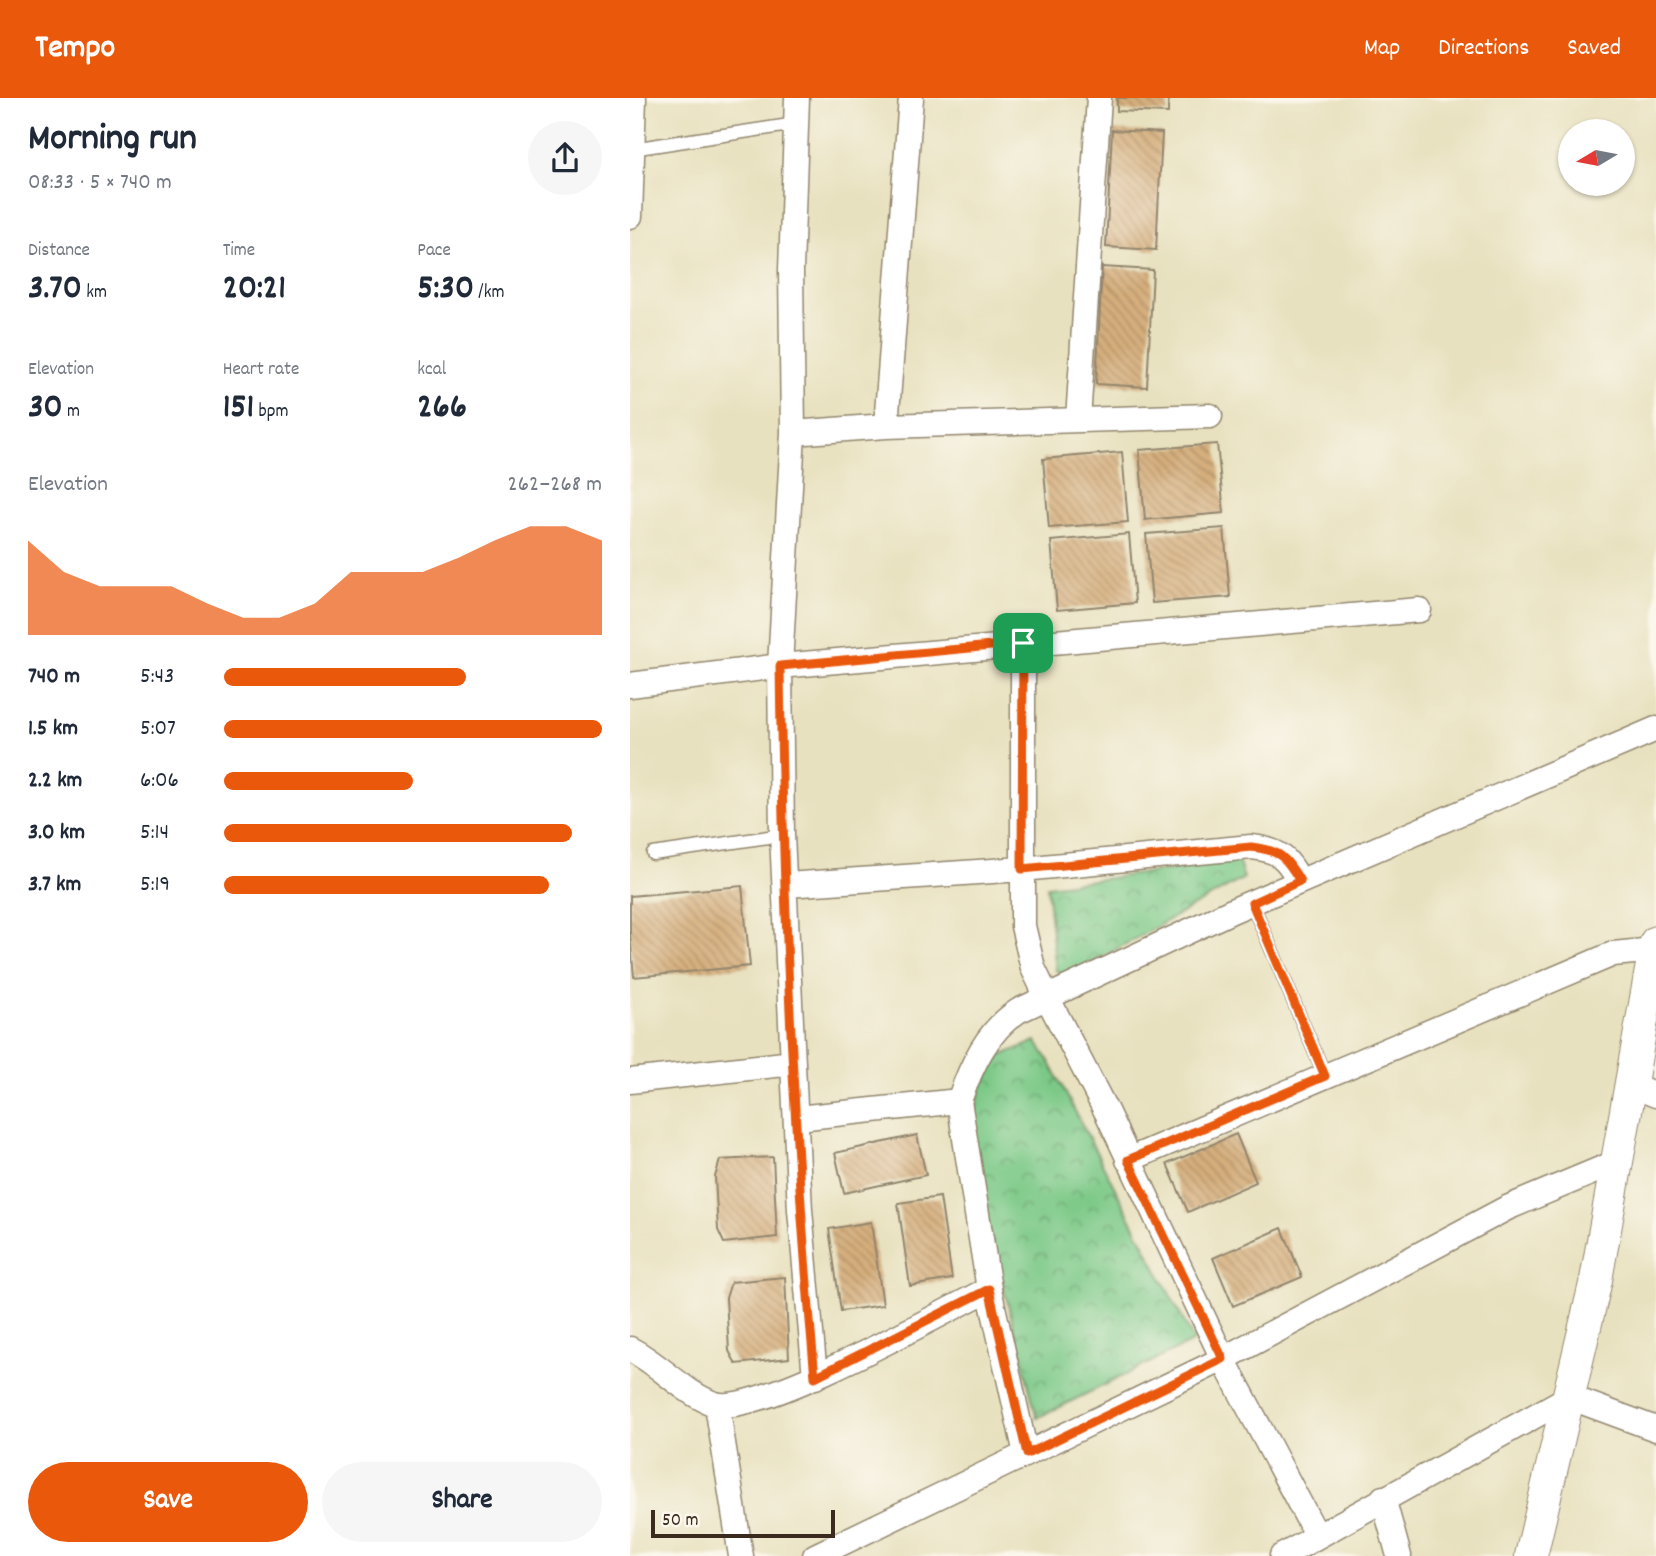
<!DOCTYPE html>
<html lang="en">
<head>
<meta charset="utf-8">
<style>
  body { margin:0; font-family:Dekko,sans-serif; background:#f6f6f7; color:#1f2937; height:100vh; display:flex; flex-direction:column; font-size:26px; white-space:nowrap }
  * { box-sizing:border-box; margin:0 }
  p { font-size:23px; color:#747a83 }
  .icon { flex:none; width:38px; height:38px; fill:none; stroke:currentColor; stroke-width:2; stroke-linecap:round; stroke-linejoin:round }
  .map { position:relative; flex:1; overflow:hidden }
  .sheet { display:flex; flex-direction:column; background:#fff; width:630px }
  .sheet>* { flex:none }
  .needle { width:46px; rotate:260deg }
  .fabs { position:absolute; left:928px; top:21px; display:grid; gap:14px }
  .fabs a { display:grid; place-items:center; width:77px; height:77px; border-radius:50%; background:#fff; box-shadow:0 2px 5px #0004; font-size:35px }
  .scale { position:absolute; left:21px; bottom:18px; width:184px; box-sizing:border-box; padding-left:7px; border:4px solid #3b2a1e; border-top:0; font-size:19px; line-height:24px; white-space:nowrap; color:#3b2a1e; -webkit-text-stroke:5px #fbf7ec; paint-order:stroke }
  .pin { position:absolute; display:grid; place-items:center; width:60px; height:60px; color:#fff; margin:-30px; border-radius:14px; box-shadow:0 4px 10px #0006 }
  .round { display:grid; place-items:center; flex:none; width:74px; height:74px; border-radius:37px; background:#f6f6f7 }
  .summary { display:flex; align-items:center; justify-content:space-between; height:119px; padding:0 28px }
  h1 { font-size:38px; font-weight:800; line-height:52px }
  .metrics { display:grid; grid-template-columns:repeat(3,1fr); gap:10px; height:119px; padding:7px 28px }
  .metrics div { display:grid; align-content:center }
  .metrics b { font-size:35px; font-weight:800 }
  .metrics small { font-size:19px; font-weight:400 }
  .metrics p { font-size:19px }
  .chart { height:196px; padding:14px 28px }
  .chart p { display:flex; justify-content:space-between }
  .chart svg { width:100%; height:126px; margin-top:7px; fill:#ea580c; opacity:.7 }
  .cta { display:flex; gap:14px; margin-top:auto; padding:14px 28px }
  .cta a { flex:1; height:80px; border-radius:42px; background:#ea580c; color:#fff; font-size:28px; font-weight:800; line-height:80px; text-align:center }
  .cta a+a { background:#f6f6f7; color:#1f2937 }
  ul { padding:0 28px; list-style:none; font-size:23px }
  li { display:grid; grid-template-columns:112px 84px 1fr; align-items:center; height:52px }
  li i { height:18px; border-radius:9px; background:#ea580c }
  header { display:flex; align-items:center; gap:42px; box-sizing:border-box; height:98px; padding:0 35px; background:#ea580c; color:#fff }
  header strong { font-size:33px }
  nav { display:flex; gap:38px; margin-inline-start:auto; font-size:24px }
  main { display:flex; flex:1; min-height:0 }
  .map>svg:first-child { display:block }
</style>
</head>
<body>
<header>
<strong>Tempo</strong>
<nav><a>Map</a><a>Directions</a><a>Saved</a></nav>
</header>
<main>
<section class="sheet">
<div class="summary"><div><h1>Morning run</h1><p>08:33 · 5 × 740 m</p></div><a class="round"><svg class="icon" aria-label="share" viewBox="0 0 24 24"><path d="M12 15V3M7 8l5-5 5 5M5 13v7h14v-7"/></svg></a></div>
<div class="metrics">
<div><p>Distance</p><b>3.70<small> km</small></b></div>
<div><p>Time</p><b>20:21</b></div>
<div><p>Pace</p><b>5:30<small> /km</small></b></div>
</div>
<div class="metrics">
<div><p>Elevation</p><b>30<small> m</small></b></div>
<div><p>Heart rate</p><b>151<small> bpm</small></b></div>
<div><p>kcal</p><b>266</b></div>
</div>
<div class="chart"><p><span>Elevation</span>262–268 m</p>
<svg viewBox="0 0 160 44" preserveAspectRatio="none"><path d="M0 44V11L10 22L20 27L30 27L40 27L50 33L60 38L70 38L80 33L90 22L100 22L110 22L120 17L130 11L140 6L150 6L160 11V44z"/></svg>
</div>
<ul>
<li><b>740 m</b>5:43<i style="width:64%"></i></li>
<li><b>1.5 km</b>5:07<i style="width:100%"></i></li>
<li><b>2.2 km</b>6:06<i style="width:50%"></i></li>
<li><b>3.0 km</b>5:14<i style="width:92%"></i></li>
<li><b>3.7 km</b>5:19<i style="width:86%"></i></li>
</ul>
<div class="cta"><a>Save</a><a>Share</a></div>
</section>
<div class="map">
<svg width="1026" height="1458" viewBox="0 0 1026 1458">
  <defs>
    <pattern id="park-crowns" width="20" height="18" patternUnits="userSpaceOnUse" patternTransform="scale(1.75)"><rect width="20" height="18" fill="#7cc987"/><path d="M2 6a3 3 0 1 1 6 0M12 15a3 3 0 1 1 6 0" fill="none" stroke="#67a36e"/></pattern>
    <pattern id="building-back-hatch" width="6" height="6" patternUnits="userSpaceOnUse" patternTransform="scale(1.75)"><rect width="6" height="6" fill="#d6af7d"/><path d="M-1 5l2 2M0 0l6 6M5-1l2 2" fill="none" stroke="#af8f66"/></pattern>
  </defs>
  <rect width="100%" height="100%" fill="#fbf7ec"/>
  <filter id="ink" filterUnits="userSpaceOnUse"><feTurbulence type="fractalNoise" baseFrequency=".0143" numOctaves="2"/><feDisplacementMap in="SourceGraphic" scale="14" xChannelSelector="R" yChannelSelector="G"/><feConvolveMatrix kernelMatrix="1 2 1 2 8 2 1 2 1" color-interpolation-filters="sRGB"/></filter>
  <filter id="wash" filterUnits="userSpaceOnUse"><feTurbulence type="fractalNoise" baseFrequency=".00686" numOctaves="4" result="noise"/><feDisplacementMap in="SourceGraphic" scale="28" xChannelSelector="R" yChannelSelector="G"/><feGaussianBlur stdDeviation="1.57" result="paint"/><feColorMatrix in="noise" values="0 0 0 0 0 0 0 0 0 0 0 0 0 0 0 0 0 1.4 0 .05"/><feComposite in="paint" operator="in"/></filter>
  <g filter="url(#wash)">
    <rect width="100%" height="100%" fill="#e8e1bf"/>
    <!-- park -->
    <path fill="url(#park-crowns)" stroke="#5c7a52" stroke-width="2" d="M608,763L614,780L440,877L426,873L417,788Z
      M406,943L418,961L564,1243L407,1320L337,1045L351,990L370,958Z"/>
    <g id="blocks">
      <!-- building -->
      <path fill="url(#building-back-hatch)" d="M487,0H538V15L487,13Z
        M482,32L532,35L526,152L476,149Z
        M472,169L523,172L517,289L466,286Z
        M587,346L594,415L515,422L509,352Z
        M492,354L498,424L419,430L413,361Z
        M594,430L600,499L522,505L516,436Z
        M499,436L505,505L427,512L421,443Z
        M112,788L120,868L4,879L0,836V798Z
        M606,1036L626,1084L558,1114L537,1066Z
        M287,1037L296,1077L214,1095L205,1055Z
        M143,1059L147,1139L94,1145L88,1132L85,1079L90,1062Z
        M310,1099L322,1181L280,1188L268,1105Z
        M241,1124L253,1207L211,1213L199,1131Z
        M652,1130L672,1179L603,1208L583,1160Z
        M155,1179L159,1260L106,1266L99,1253L96,1200L101,1184Z"/>
    </g>
  </g>
  <g filter="url(#ink)">
    <use href="#blocks" fill-opacity="0" stroke="#92866e" stroke-width="2"/>
    <g fill="none" stroke-linecap="round" stroke-linejoin="round">
      <defs>
        <path id="service" d="M2,51L166,26
          M23,756L152,737
          M622,805L695,978"/>
        <path id="minor" d="M167,0L161,172L163,335L150,568L152,737L170,1112L185,1279
          M0,118L4,0
          M448,322L469,0
          M256,328L281,0
          M163,335L256,328L580,318
          M393,545V828L403,870L417,899L477,1015L593,1261L687,1438
          M0,587L150,568L789,512
          M156,787L392,771L621,749C650,752 656,759 670,783
          M0,983L163,965
          M1001,987L1026,997
          M167,1020L329,1003
          M498,1062L983,856L1024,852
          M0,1251C30,1266 53,1295 85,1306C127,1319 313,1214 359,1191
          M87,1307L111,1458
          M396,1356L359,1191L329,1003C341,968 357,933 388,913L604,812L1026,631
          M753,1400L769,1458
          M185,1458L593,1261L877,1110L987,1064
          M652,1458L939,1299L1026,1331"/>
        <path id="tertiary" d="M901,1458L966,1182L1026,844"/>
      </defs>
      <!-- service casing -->
      <use href="#service" stroke="#92866e" stroke-width="15"/>
      <!-- minor casing -->
      <use href="#minor" stroke="#92866e" stroke-width="27"/>
      <!-- tertiary casing -->
      <use href="#tertiary" stroke="#92866e" stroke-width="34"/>
      <!-- service -->
      <use href="#service" stroke="#fff" stroke-width="12"/>
      <!-- minor -->
      <use href="#minor" stroke="#fff" stroke-width="24"/>
      <!-- tertiary -->
      <use href="#tertiary" stroke="#fff" stroke-width="32"/>
    </g>
  </g>
  <g fill="none" stroke-linecap="round" stroke-linejoin="round" filter="url(#ink)">
    <defs>
      <path id="route" d="M393,545L392,771L621,749C650,752 656,759 670,783L622,805L695,978L498,1062L593,1261L397,1356L359,1191L185,1279C163,1043 153,805 150,568Z"/>
    </defs>
    <!-- route casing -->
    <use href="#route" stroke="#fff" stroke-width="14"/>
    <!-- route -->
    <use href="#route" stroke="#ea580c" stroke-width="9"/>
  </g>
</svg>
<div class="fabs">
<a><svg class="needle" viewBox="-14 -14 28 28"><path d="M0-13l5 13h-10z" fill="#e53935"/><path d="M0 13l5-13h-10z" fill="#747a83"/></svg></a>
</div>
<div class="scale">50 m</div>
<div class="pin" style="left:393px;top:545px;background:#1e9e55"><svg class="icon" aria-label="arrive" viewBox="0 0 24 24"><path d="M6 21V4h12l-3 4 3 4H6"/></svg></div>
</div>
</main>
</body>
</html>
